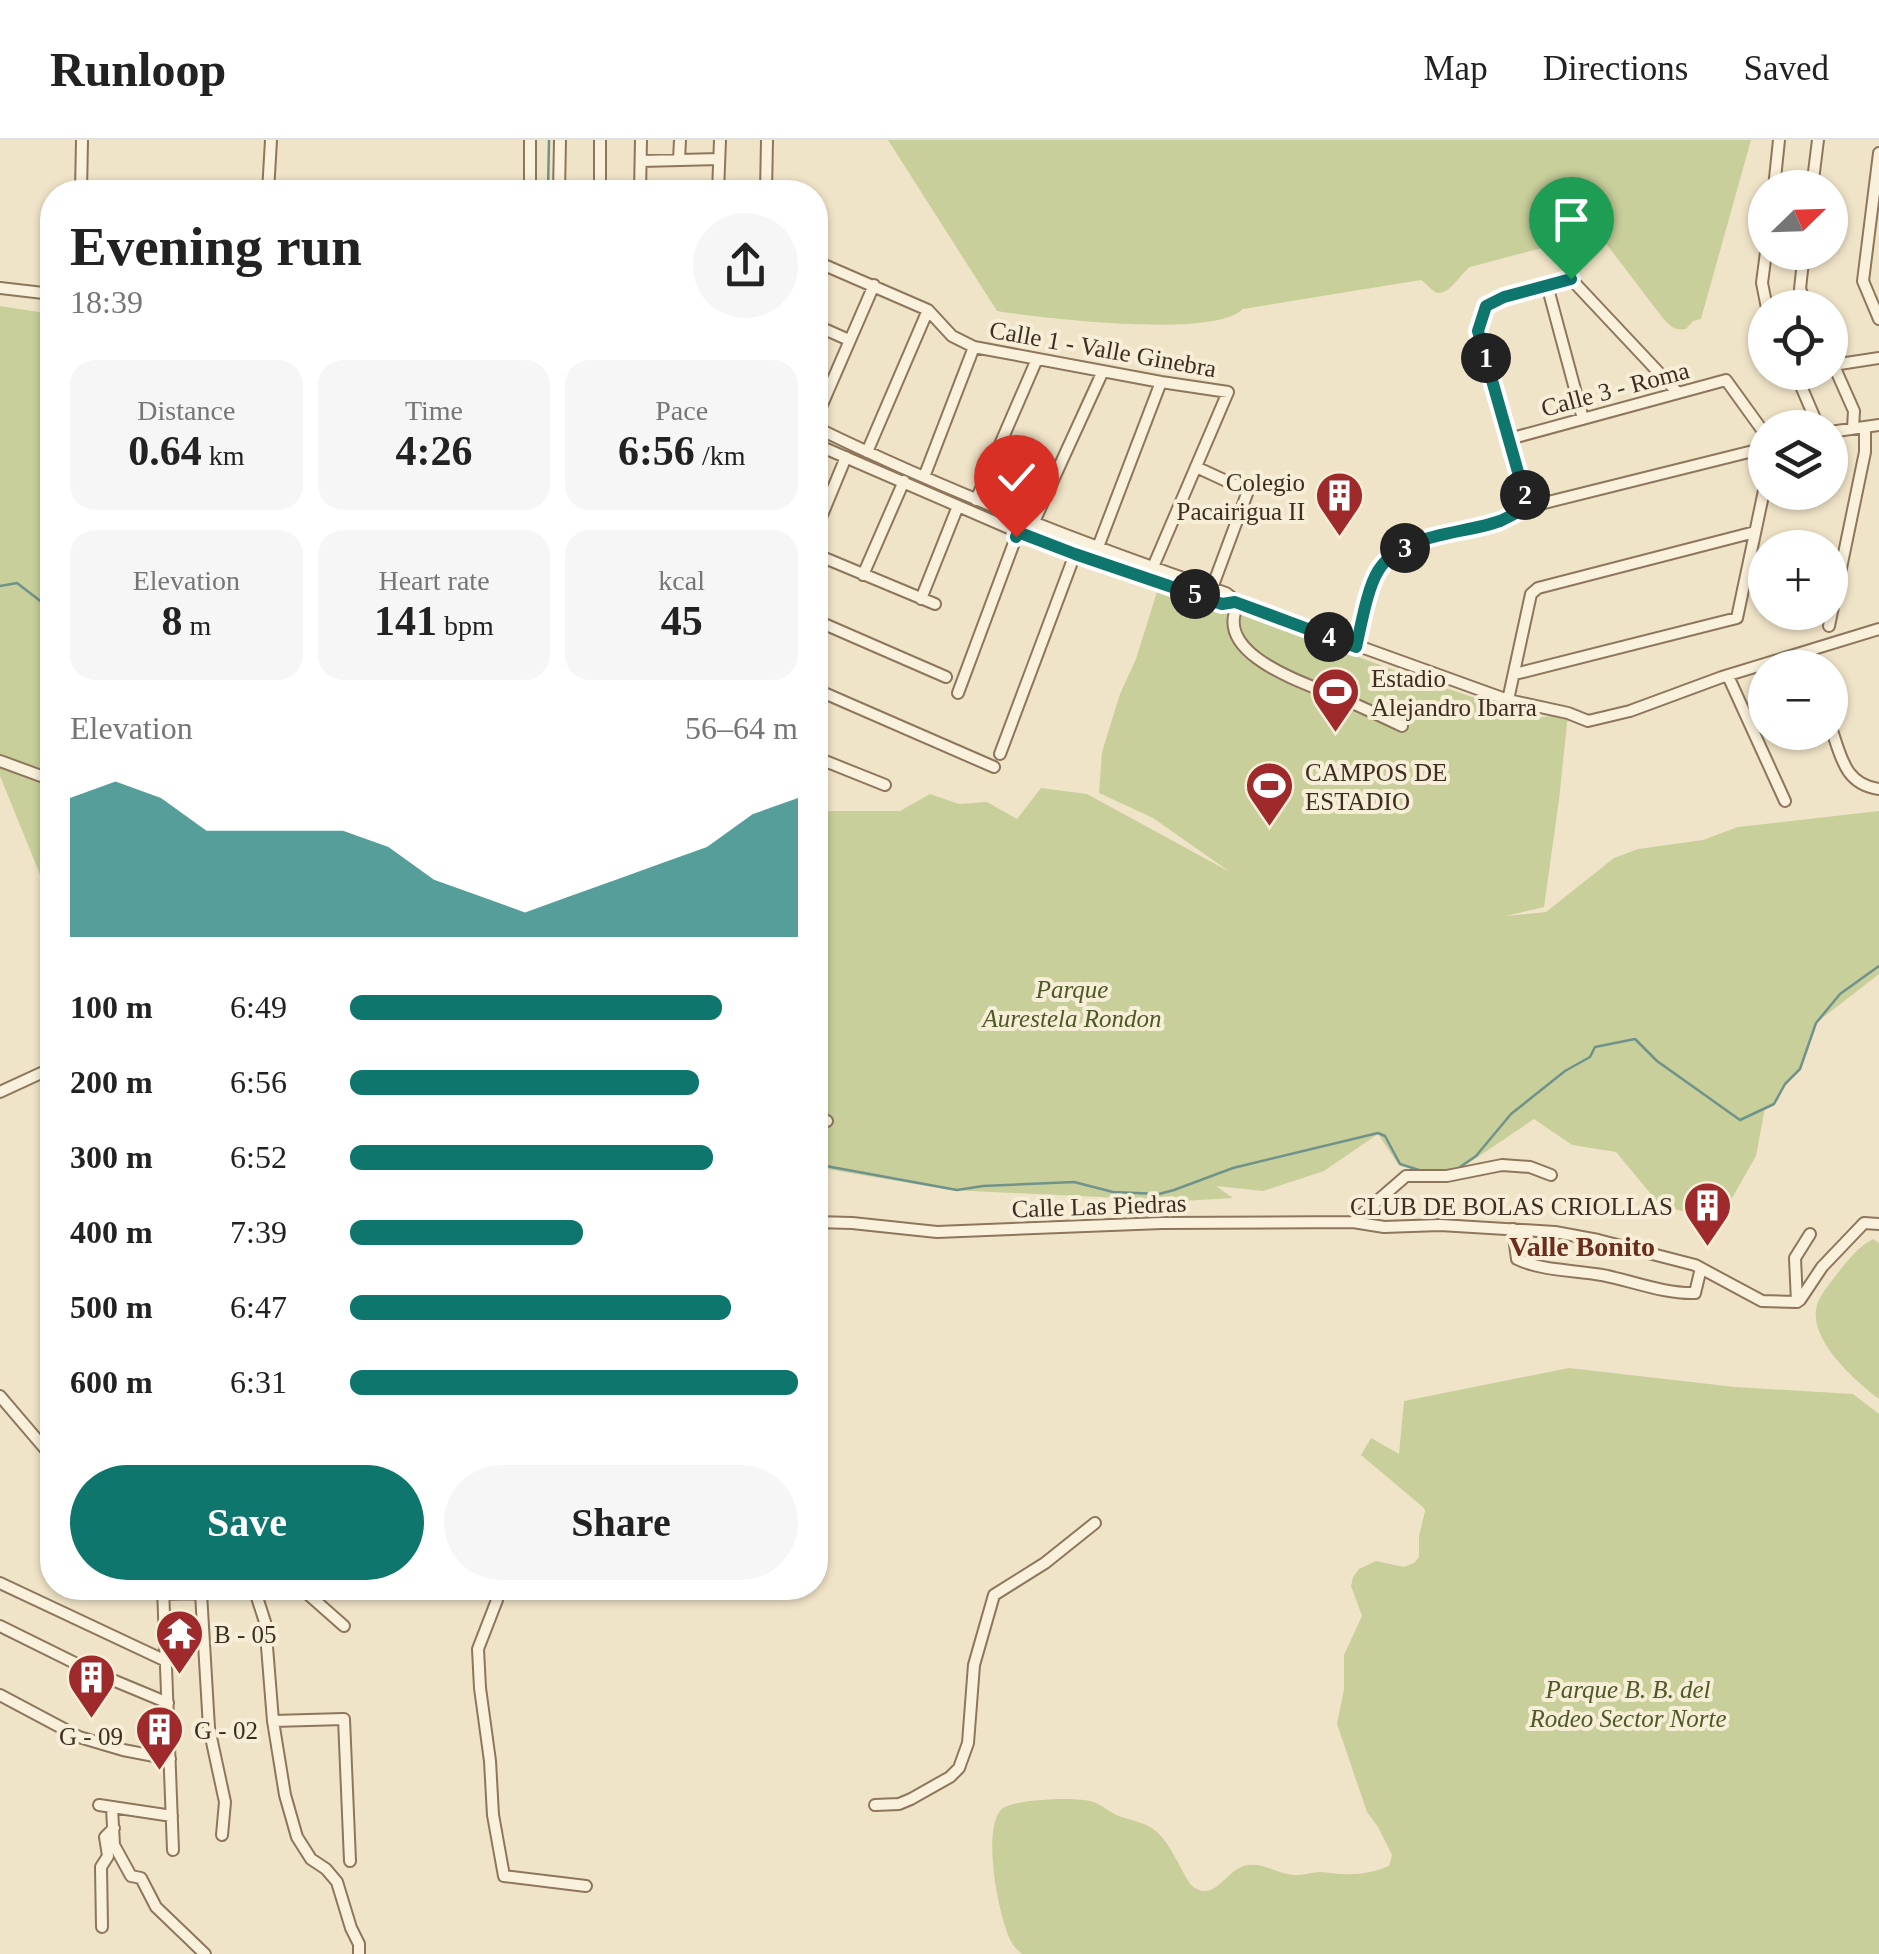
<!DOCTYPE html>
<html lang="en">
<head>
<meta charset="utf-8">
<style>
  body { margin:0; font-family:"Times New Roman",serif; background:#f6f6f6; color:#222; height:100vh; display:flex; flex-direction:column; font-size:38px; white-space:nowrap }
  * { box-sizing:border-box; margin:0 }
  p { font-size:32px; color:#767676 }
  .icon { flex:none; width:55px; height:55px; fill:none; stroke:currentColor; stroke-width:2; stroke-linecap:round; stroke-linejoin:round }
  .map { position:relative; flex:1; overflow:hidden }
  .drawer { position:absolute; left:40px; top:40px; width:788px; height:1420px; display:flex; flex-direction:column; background:#fff; border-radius:40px; box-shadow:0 2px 8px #0004 }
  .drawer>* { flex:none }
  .needle { width:65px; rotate:67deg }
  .controls { position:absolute; left:1748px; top:30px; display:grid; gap:20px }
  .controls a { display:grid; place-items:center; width:100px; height:100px; border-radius:50%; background:#fff; box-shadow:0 2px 8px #0004; font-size:50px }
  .pin { position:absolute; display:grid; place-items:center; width:85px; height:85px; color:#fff; margin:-102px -42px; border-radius:50% 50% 50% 0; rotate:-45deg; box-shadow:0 0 10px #0007 }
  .pin .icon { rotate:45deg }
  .km { position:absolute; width:50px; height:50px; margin:-25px; border-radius:50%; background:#222; color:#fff; font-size:28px; line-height:50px; text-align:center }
  .round { display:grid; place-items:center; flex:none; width:105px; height:105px; border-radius:52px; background:#f6f6f6 }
  .summary { display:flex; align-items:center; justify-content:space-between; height:170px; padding:0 30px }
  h1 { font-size:55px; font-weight:700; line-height:75px }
  .metrics { display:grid; grid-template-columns:repeat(3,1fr); gap:15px; height:170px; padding:10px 30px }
  .metrics div { display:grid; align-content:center; border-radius:25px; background:#f6f6f6; text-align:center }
  .metrics b { font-size:42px; font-weight:700 }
  .metrics small { font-size:28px; font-weight:400 }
  .metrics p { font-size:28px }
  .chart { height:280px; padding:20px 30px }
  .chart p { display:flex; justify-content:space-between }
  .chart svg { width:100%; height:180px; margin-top:10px; fill:#0f766e; opacity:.7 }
  .primary-button { display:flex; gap:20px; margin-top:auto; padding:20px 30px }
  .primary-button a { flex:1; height:115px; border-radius:60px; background:#0f766e; color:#fff; font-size:40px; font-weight:700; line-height:115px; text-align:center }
  .primary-button a+a { background:#f6f6f6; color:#222 }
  ul { padding:0 30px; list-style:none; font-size:32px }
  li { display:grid; grid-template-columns:160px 120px 1fr; align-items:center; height:75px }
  li i { height:25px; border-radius:12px; background:#0f766e }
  header { display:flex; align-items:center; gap:60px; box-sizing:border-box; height:140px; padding:0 50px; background:#fff; border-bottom:2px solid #e0e0e0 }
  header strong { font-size:48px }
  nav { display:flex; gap:55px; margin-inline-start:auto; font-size:35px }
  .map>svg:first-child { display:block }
</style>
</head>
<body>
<header>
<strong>Runloop</strong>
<nav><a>Map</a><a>Directions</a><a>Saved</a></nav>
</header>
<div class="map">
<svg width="1879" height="1814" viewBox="0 0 1879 1814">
  <rect width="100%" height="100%" fill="#f0e4c8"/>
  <!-- green -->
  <path fill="#c9cf9b" d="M888,0H1751L1701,179L1693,181L1686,189C1674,191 1670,186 1662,177L1598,93L1470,127C1460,134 1448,158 1435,152C1430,149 1426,143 1421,140L1243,169C1214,199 1041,178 997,171Z
    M0,166L52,174V764L0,636Z
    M1160,442L1401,533L1535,578L1568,574L1559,660L1544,767L1506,776L1546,772L1614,718L1638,709L1703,700L1738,687L1879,671V834L1816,883L1800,929L1785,944L1774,964L1765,968L1756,1016L1719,1081L1660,1065L1616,1012L1572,1005L1534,979L1457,1031L1426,1034L1398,1024L1378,994L1324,1031L1263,1051L1216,1046L1233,1058L1183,1061L950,1050L815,1027V671H900L930,654L959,664L987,662L1017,679L1041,648L1087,654L1230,732L1153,678L1099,653L1102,612L1120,554L1136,519Z
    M1873,1099L1879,1103V1259C1855,1241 1807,1199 1817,1165C1820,1155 1828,1146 1834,1138C1845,1124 1856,1108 1873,1099Z
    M1569,1228L1735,1247L1853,1254L1879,1274V1814H1022C1018,1810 1015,1808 1012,1803C999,1781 980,1685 1003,1668C1017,1659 1078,1656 1094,1662C1104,1666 1111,1674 1122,1677C1134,1681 1147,1683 1157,1692C1171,1705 1180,1728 1190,1744C1215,1767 1225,1727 1249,1725C1262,1723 1276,1732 1288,1734C1298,1737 1308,1733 1319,1732C1327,1732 1334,1734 1343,1734C1358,1735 1375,1732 1389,1726L1392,1715L1378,1687L1367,1672L1337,1584L1344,1549V1515L1362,1476L1351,1446L1353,1437L1359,1429L1376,1421L1404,1427L1414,1423L1419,1417V1396L1425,1371L1424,1368L1361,1315L1371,1298L1399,1314L1404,1261Z"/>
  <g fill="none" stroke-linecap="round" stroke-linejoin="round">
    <!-- stream -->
    <path stroke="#6f938a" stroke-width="2.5" d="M548,52L549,0
      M0,446L17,443L52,470
      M815,1024L957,1050L983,1046L1074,1042L1113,1052L1159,1054L1174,1050L1233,1028L1378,993L1385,996L1400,1024L1422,1031
      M1439,1031L1457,1029L1476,1016L1511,974L1565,931L1590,917L1595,907L1635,899L1657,921L1740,980L1774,964L1785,944L1800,929L1816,883L1840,854L1879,826"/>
    <defs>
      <path id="minor" d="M530,0V52
        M1879,13L1863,141L1879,179
        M679,20L680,0
        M641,21L719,19
        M1774,48L1779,0
        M1812,48L1818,0
        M81,52L82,0
        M268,52L271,0
        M559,52L560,0
        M600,52V0
        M640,52L641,0
        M718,52L720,0
        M766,52L767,0
        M1766,112L1762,143L1767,168
        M1804,112L1800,149L1808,168
        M815,121L928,170L952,196L974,207L1161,242L1228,252L1153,427
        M1547,145L1583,279
        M0,148L52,154
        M815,185L849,200
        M1830,217L1854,271L1853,288
        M1833,225L1879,218
        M1795,232L1819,288
        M821,267L874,145
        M815,287C948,352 1086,405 1226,453L1239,463L1508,560L1568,573L1588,581L1630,571L1722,537L1879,489
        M1830,292L1879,285
        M1509,299L1726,240L1765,294
        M815,304L1018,392L1075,414L1222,464L1235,461
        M867,312L928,170
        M1196,327L1248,351L1212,448
        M924,337L974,207
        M976,360L1037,219
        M1528,367L1478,191L1487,167L1503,157L1571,139L1678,253
        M1033,384L1103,231
        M815,392L846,317
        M1098,407L1161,242
        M815,414L935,464
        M863,435L904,341
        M921,459L958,366
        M1239,463C1210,514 1305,543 1338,557C1360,566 1381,576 1402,586
        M815,480L946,537
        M1829,486L1865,312V287
        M1356,507C1361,486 1367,449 1378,431C1402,392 1462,395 1500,381C1509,377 1519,371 1528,367L1765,308
        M1515,534L1737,478L1765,346
        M1728,536L1785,661
        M815,549L994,627
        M958,553L1018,392
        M1508,560L1531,454L1538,448L1755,392
        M1830,585C1841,614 1843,644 1879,649
        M1000,614L1075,414
        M815,617L885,645
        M0,621L52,640
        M0,952L52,928
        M815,974L827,981
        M815,1082L852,1083L937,1092L1162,1083L1353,1082L1384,1087L1440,1085L1555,1092L1598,1100L1695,1125L1762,1161L1797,1162
        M1353,1082L1406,1036H1447L1502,1025L1530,1027L1551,1035
        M1513,1089L1517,1119C1542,1131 1574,1130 1602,1135C1633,1141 1664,1154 1695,1153L1701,1128
        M1797,1162L1800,1160L1822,1127L1864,1083L1879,1084
        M1797,1162L1795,1118L1810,1094
        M0,1256L52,1317
        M0,1443L166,1521
        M163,1448L173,1710
        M301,1448L344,1486
        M497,1448V1460L478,1509L480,1548L490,1621L493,1675L504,1736L586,1746
        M201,1453L209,1588L225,1662L222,1695
        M164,1454L255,1451L265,1482L273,1581L285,1655L297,1697L311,1719L326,1729L337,1742L351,1788L359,1804V1814
        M0,1486L91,1531L168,1563
        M0,1555L79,1597L123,1610L170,1619
        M273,1581L344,1579L350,1721
        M99,1665L172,1676
        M875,1665L899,1664L911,1659L950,1637L959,1628L968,1603L974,1525L994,1455L1045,1423L1095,1383
        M112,1668L114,1705L131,1736L141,1738L156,1767L205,1814
        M102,1787L101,1727L108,1716L105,1697L114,1688"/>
    </defs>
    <!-- minor casing -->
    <use href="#minor" stroke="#8d765c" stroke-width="14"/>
    <!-- minor -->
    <use href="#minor" stroke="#faf1dc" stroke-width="10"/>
  </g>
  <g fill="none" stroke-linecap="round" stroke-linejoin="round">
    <defs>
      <path id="route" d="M1016,397L1018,392L1075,414L1222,464L1235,462L1356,507C1361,486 1367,449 1378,431C1402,392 1462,395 1500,381C1509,377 1519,371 1528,367L1478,191L1486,166L1504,157L1571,139"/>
    </defs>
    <!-- route casing -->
    <use href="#route" stroke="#fff" stroke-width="20"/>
    <!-- route -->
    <use href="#route" stroke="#0f766e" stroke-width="12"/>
  </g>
  <!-- icons -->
  <defs>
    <symbol id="building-pin" viewBox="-11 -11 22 30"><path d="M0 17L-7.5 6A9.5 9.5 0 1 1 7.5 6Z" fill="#9e2a2b" stroke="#f7eed8"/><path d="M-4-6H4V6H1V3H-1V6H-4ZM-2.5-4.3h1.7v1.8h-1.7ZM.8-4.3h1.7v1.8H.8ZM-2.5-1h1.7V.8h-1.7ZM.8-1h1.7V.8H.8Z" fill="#fff"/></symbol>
    <symbol id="stadium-pin" viewBox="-11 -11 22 30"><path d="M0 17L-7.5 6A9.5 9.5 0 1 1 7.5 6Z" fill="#9e2a2b" stroke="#f7eed8"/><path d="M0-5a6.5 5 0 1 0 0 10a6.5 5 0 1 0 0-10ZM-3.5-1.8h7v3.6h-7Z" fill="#fff"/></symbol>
    <symbol id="temple-pin" viewBox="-11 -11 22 30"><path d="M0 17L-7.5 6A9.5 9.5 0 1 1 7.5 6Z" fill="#9e2a2b" stroke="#f7eed8"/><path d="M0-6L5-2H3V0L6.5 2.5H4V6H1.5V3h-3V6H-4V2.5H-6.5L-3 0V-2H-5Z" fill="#fff"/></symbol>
  </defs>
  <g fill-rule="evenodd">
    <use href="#building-pin" x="1312" y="328" width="55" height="75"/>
    <use href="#stadium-pin" x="1308" y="524" width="55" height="75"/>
    <use href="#stadium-pin" x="1242" y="618" width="55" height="75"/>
    <use href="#building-pin" x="1680" y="1038" width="55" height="75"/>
    <use href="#temple-pin" x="152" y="1466" width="55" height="75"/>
    <use href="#building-pin" x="64" y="1510" width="55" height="75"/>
    <use href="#building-pin" x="132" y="1562" width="55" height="75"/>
  </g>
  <g text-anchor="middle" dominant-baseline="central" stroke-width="8" stroke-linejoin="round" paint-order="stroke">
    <!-- street labels -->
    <g font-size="25" fill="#3d2e20" stroke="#f7eed8">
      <text transform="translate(1103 209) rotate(10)">Calle 1 - Valle Ginebra</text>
      <text transform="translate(1615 249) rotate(-15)">Calle 3 - Roma</text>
      <text transform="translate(1099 1066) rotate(-2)">Calle Las Piedras</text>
    </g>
    <!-- poi labels -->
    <g font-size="25" fill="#3d2e20" stroke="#f7eed8" text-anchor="start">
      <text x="1305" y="342" text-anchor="end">Colegio<tspan x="1305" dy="29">Pacairigua II</tspan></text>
      <text x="1371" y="538">Estadio<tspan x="1371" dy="29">Alejandro Ibarra</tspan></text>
      <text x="1305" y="632">CAMPOS DE<tspan x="1305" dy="29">ESTADIO</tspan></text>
      <text x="1673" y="1066" text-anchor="end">CLUB DE BOLAS CRIOLLAS</text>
      <text x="214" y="1494">B - 05</text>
      <text x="194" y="1590">G - 02</text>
      <text x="91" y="1596" text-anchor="middle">G - 09</text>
    </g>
    <!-- park labels -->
    <g font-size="25" font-style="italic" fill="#4d5a26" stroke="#f7eed8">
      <text x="1072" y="849">Parque<tspan x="1072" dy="29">Aurestela Rondon</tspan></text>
      <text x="1628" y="1549">Parque B. B. del<tspan x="1628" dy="29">Rodeo Sector Norte</tspan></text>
    </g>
    <!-- neighbourhood labels -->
    <g font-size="28" font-weight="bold" fill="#6b2e1e" stroke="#f7eed8">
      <text x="1582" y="1106">Valle Bonito</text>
    </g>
  </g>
</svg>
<div class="controls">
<a><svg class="needle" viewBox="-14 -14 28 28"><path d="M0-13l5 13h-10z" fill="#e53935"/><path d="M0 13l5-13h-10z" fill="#767676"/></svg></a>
<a><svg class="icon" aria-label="locate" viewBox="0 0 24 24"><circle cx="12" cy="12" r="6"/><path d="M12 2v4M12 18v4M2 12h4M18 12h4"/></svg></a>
<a><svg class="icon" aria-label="layers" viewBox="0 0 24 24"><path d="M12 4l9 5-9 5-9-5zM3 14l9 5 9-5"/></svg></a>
<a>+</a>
<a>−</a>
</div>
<div class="pin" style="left:1571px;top:139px;background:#1e9e55"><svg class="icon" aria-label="arrive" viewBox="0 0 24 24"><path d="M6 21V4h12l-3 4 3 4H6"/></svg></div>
<div class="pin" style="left:1016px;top:397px;background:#d93025"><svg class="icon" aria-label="check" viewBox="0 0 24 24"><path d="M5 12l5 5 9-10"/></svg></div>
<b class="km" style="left:1486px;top:218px">1</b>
<b class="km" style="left:1525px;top:355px">2</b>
<b class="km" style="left:1405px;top:408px">3</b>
<b class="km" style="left:1329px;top:497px">4</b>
<b class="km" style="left:1195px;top:454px">5</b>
<section class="drawer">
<div class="summary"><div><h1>Evening run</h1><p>18:39</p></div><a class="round"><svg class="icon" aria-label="share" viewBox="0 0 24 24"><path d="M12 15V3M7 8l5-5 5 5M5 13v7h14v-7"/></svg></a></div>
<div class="metrics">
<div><p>Distance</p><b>0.64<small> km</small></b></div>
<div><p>Time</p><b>4:26</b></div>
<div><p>Pace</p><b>6:56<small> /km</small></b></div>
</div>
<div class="metrics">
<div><p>Elevation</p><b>8<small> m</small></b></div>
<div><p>Heart rate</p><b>141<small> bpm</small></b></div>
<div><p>kcal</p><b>45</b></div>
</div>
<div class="chart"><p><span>Elevation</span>56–64 m</p>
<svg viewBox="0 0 160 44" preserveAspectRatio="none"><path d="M0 44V10L10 6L20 10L30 18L40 18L50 18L60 18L70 22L80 30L90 34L100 38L110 34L120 30L130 26L140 22L150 14L160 10V44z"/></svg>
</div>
<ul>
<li><b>100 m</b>6:49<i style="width:83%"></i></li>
<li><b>200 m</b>6:56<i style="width:78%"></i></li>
<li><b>300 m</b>6:52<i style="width:81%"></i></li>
<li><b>400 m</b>7:39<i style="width:52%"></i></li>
<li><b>500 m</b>6:47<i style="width:85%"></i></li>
<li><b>600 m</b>6:31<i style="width:100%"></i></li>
</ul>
<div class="primary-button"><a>Save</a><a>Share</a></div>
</section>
</div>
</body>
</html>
